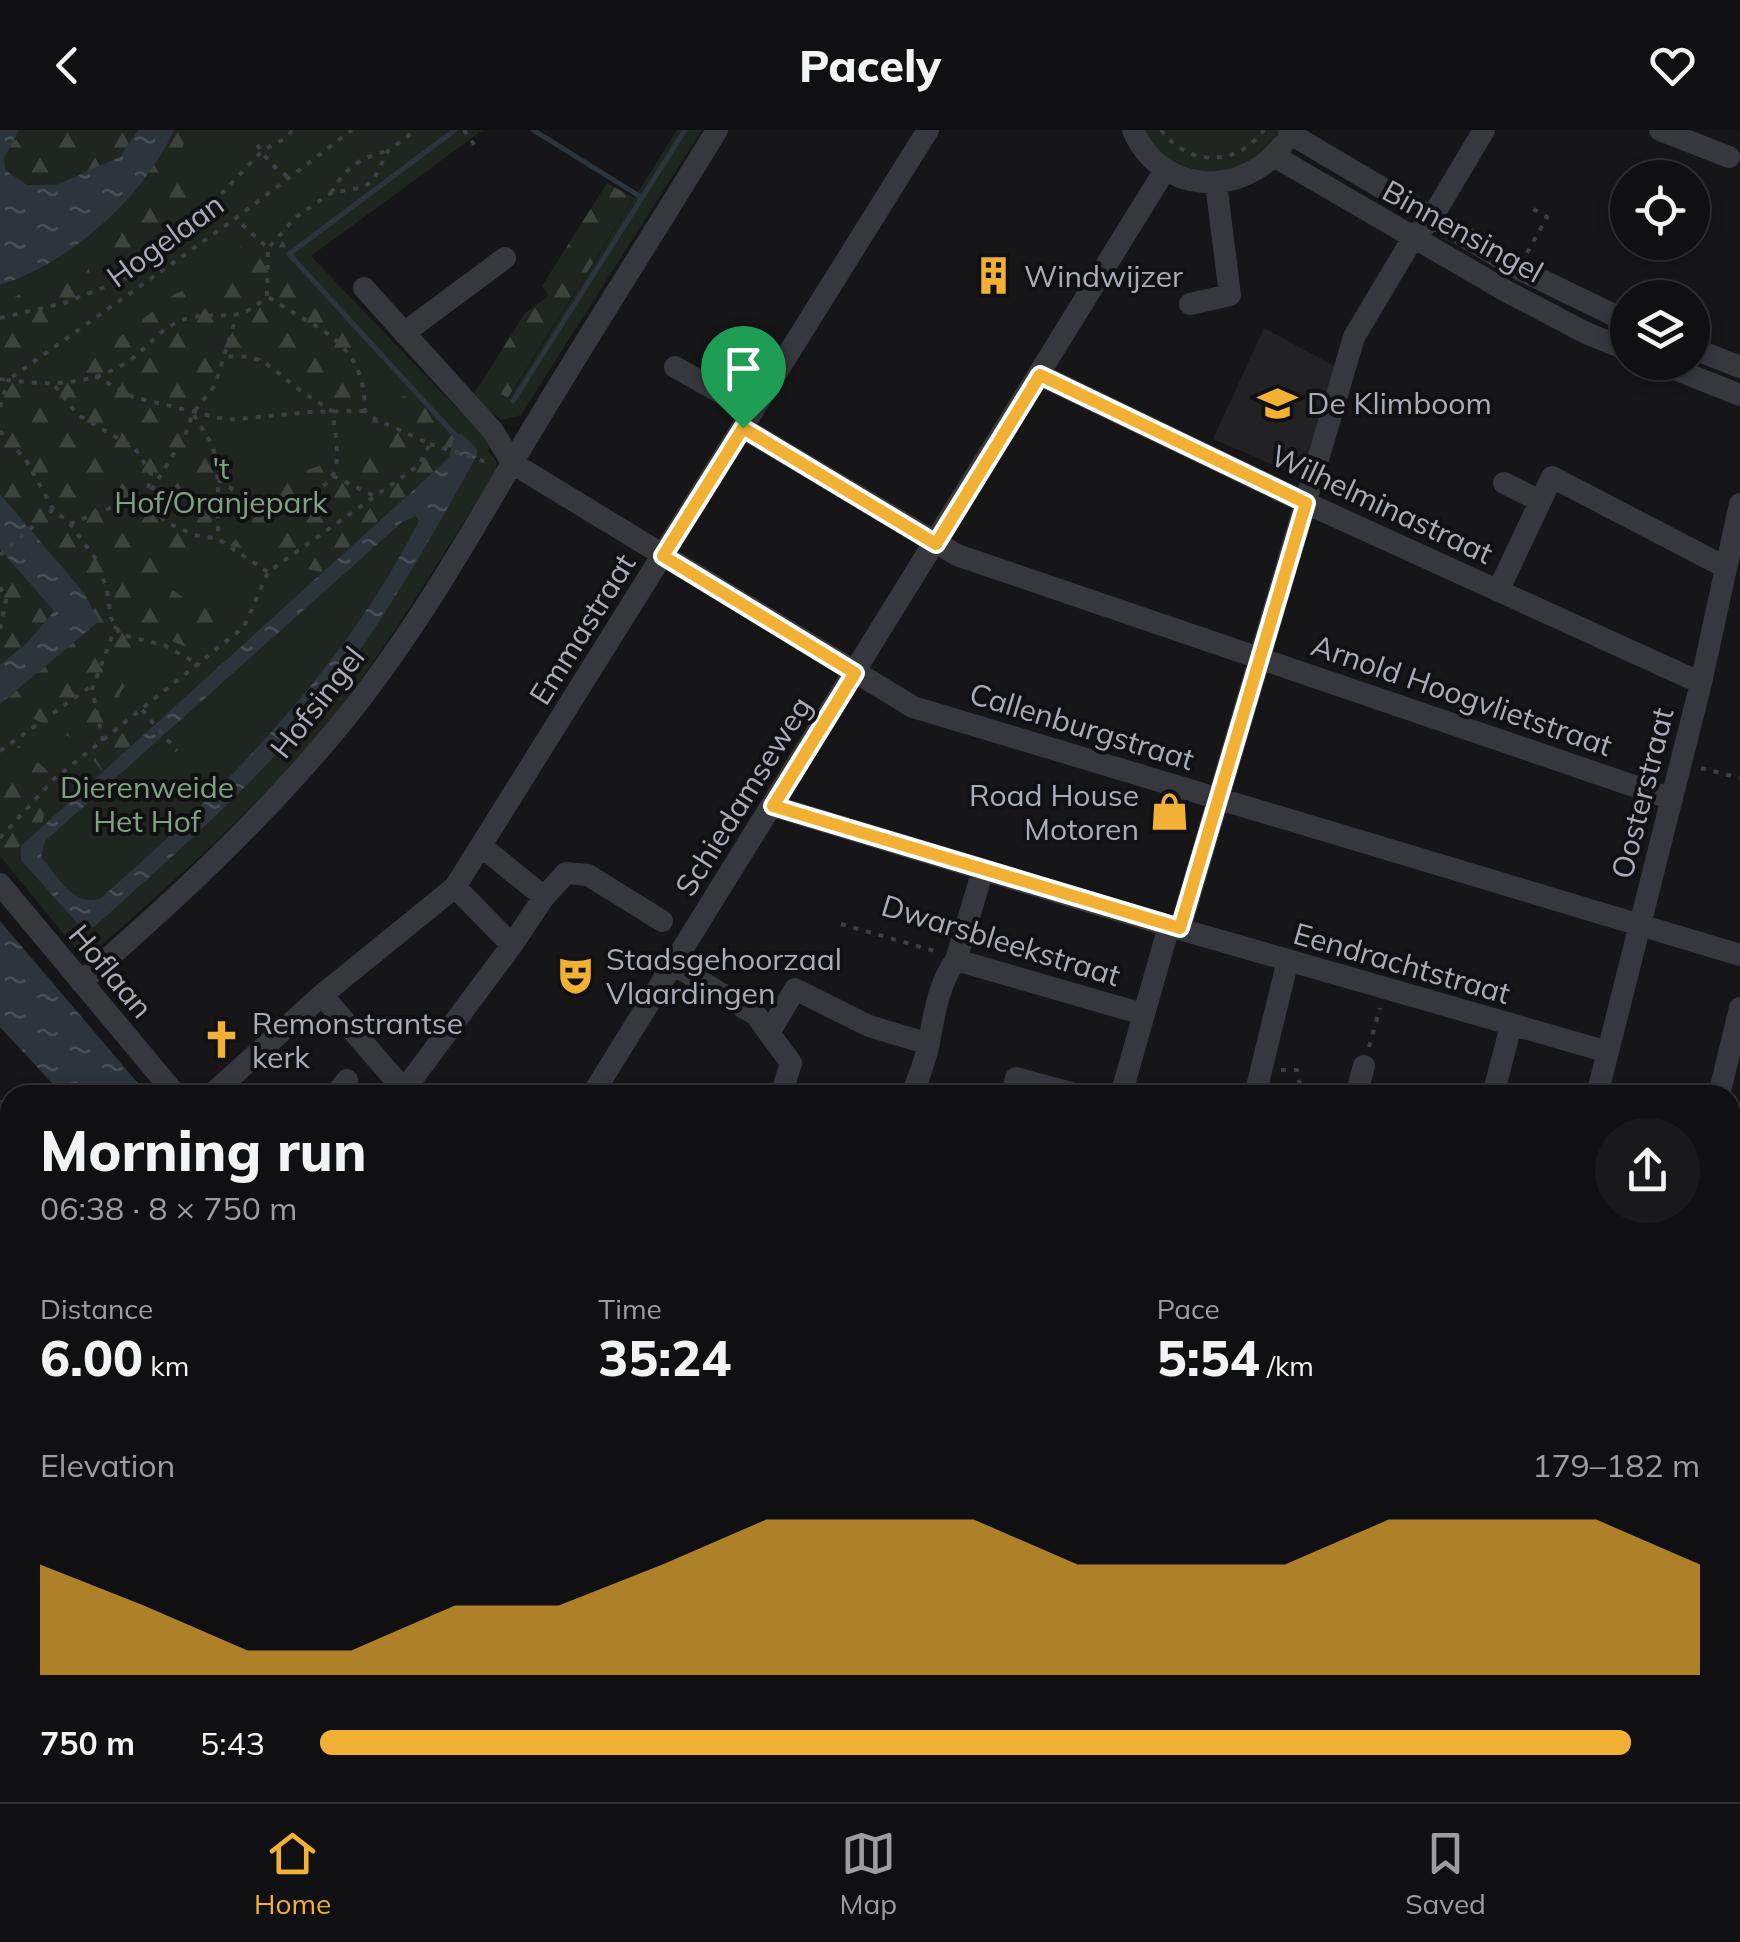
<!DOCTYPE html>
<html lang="en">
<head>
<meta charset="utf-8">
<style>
  body { margin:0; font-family:Mulish,sans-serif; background:#19191b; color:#f1f3f6; height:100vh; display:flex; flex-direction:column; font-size:38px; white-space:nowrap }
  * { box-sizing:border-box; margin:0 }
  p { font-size:32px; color:#9c9d9f }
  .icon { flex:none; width:55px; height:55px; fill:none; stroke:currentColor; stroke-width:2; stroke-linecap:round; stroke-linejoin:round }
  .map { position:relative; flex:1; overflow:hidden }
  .side { position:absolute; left:0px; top:955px; width:1740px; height:718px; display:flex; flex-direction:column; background:#101012; border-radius:30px 30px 0 0; box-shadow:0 5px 15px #0003,0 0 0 2px #303032 }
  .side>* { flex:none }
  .buttons { position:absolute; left:1610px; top:30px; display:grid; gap:20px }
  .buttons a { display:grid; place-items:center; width:100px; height:100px; border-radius:50%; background:#101012; box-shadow:0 5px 15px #0003,0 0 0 2px #303032; font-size:50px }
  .pin { position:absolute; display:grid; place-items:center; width:85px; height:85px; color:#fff; margin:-102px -42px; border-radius:50% 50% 50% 0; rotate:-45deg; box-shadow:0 0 10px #0007 }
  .pin .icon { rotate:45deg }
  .round { display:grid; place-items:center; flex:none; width:105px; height:105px; border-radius:52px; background:#19191b }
  .headline { display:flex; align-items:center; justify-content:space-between; height:170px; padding:0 40px }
  h1 { font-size:55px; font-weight:800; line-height:75px }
  .metrics { display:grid; grid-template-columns:repeat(3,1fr); gap:15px; height:170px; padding:10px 40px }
  .metrics div { display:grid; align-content:center }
  .metrics b { font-size:50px; font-weight:800 }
  .metrics small { font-size:28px; font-weight:400 }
  .metrics p { font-size:28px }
  .chart { height:280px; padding:20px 40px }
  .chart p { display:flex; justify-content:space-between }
  .chart svg { width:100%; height:180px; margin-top:10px; fill:#f2b134; opacity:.7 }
  ul { padding:0 40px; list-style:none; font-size:32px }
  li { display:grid; grid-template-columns:160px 120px 1fr; align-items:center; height:75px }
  li i { height:25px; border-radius:12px; background:#f2b134 }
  header { display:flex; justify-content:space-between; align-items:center; height:130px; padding:0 40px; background:#101012; font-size:45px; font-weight:800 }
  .menu { display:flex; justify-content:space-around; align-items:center; height:140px; border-top:2px solid #303032; background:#101012; font-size:28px; color:#9c9d9f }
  .menu a { display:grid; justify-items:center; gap:5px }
  .menu .active { color:#f2b134 }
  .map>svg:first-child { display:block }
</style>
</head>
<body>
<header><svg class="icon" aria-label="back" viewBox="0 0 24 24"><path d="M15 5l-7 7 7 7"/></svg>Pacely<svg class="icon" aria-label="heart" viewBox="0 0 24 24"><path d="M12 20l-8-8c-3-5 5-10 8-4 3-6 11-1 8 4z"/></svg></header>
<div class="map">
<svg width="1740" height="1672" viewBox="0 0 1740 1672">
  <defs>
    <pattern id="forest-firs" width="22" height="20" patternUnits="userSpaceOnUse" patternTransform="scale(2.5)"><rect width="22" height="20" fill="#1e261f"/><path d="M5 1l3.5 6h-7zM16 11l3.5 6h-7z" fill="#3c433d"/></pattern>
    <pattern id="water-ripples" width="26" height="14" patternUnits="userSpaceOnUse" patternTransform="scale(2.5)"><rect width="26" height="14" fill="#2c353c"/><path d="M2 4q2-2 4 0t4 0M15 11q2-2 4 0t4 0" fill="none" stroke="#485056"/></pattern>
  </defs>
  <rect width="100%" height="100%" fill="#161618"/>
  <!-- built -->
  <path fill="#222225" d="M1264,198L1336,237L1303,348L1213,309Z
    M0,1116L10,1127V1662L412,1663L404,1672H0Z"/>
  <!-- green -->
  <path fill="#1e261f" d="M0,0H483L311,126L492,315L488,320L497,332L496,341C447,417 400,498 345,571C271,668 176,748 85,830L0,726Z
    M677,0H702L521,285L502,290L471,267L481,253L509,268Z
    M1142,0H1282L1276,11L1254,33L1211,46L1168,32Z"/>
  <!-- forest -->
  <path fill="url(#forest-firs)" d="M32,0H138L120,27L56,55H27L5,40L4,28L13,11L28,5Z
    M174,0H189C175,30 185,35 200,59L199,70L140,114L113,124L85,106L133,66Z
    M607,53L634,68L508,268L481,253L525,183L549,166L542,156Z
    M275,94L289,124L367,207L355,237L359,273L335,278C296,252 269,220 219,225C211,258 195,271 183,301L210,309L214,338V386L208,400L211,427L182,430L163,453L195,476L227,483L223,507L200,522L150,503L142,520V540C109,567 111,580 131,615L102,641L78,611L2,573L98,491L0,364V183L3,174L73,133L89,139L94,161L125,149L18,228L21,235L37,245L41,262L58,246L93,228L175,164L212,148L242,115Z
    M416,260L455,305L449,327L321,442L266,430L256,421L230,416L272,364L302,342L349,325L383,276Z
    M0,419L54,481L27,513L0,535Z
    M19,616L51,644L42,696L4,730L0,726V629Z"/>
  <!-- water -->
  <path fill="url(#water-ripples)" fill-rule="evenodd" d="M0,0H19L4,28L5,40L27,55H56L120,27L138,0H174C144,67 70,133 0,155Z
    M462,304L477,319V325C432,407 385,490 327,565C259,651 175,724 94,797L78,794L21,730V716L439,337L449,327L455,305ZM416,386L419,391C343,540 225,659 101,768C74,779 57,745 41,727L45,711L402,392Z
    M0,364L84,463L99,491L0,574V535L27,513L54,481L0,419Z
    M0,791L148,965H63L0,897Z
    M1730,1554L1740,1557V1672H1572L1534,1663L1730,1662Z"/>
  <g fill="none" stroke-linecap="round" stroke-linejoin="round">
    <!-- stream -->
    <path stroke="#2c353c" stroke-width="5" d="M455,0L289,124L455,305
      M533,0L641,67
      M513,271L685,0"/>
    <!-- path -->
    <path stroke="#3d3f44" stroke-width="4" stroke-dasharray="5 8" stroke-linecap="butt" d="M464,0L477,19
      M1161,0C1189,37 1236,37 1264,0
      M257,15L270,33L288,47
      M331,63C345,38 360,27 388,21
      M270,116L296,87L331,63L364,57L374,49L388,21L416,0
      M1527,123L1547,87L1528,76
      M0,188L64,173L125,149L186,101L262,21L284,9L293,0
      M95,246L133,267L228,290L309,282L365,281
      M0,249L8,250L236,88L352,0
      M55,256L78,285L135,318L151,344L146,369L166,392L194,405L218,409L268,442
      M0,277L8,250C52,256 94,256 133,228C152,213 164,194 189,188C223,180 237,196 267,166L268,118L236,89
      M194,285L213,316L218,350V409
      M0,301L26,330L53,379L70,394L96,429L107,460L111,488L120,504L166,516L200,535
      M430,314L487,332
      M333,346L374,366
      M218,350C233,359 251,374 268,376C288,379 322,363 332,346C342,331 334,299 333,282C320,273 306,265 293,255C267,234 260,223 222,227
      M70,394L124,372L146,369L185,305L193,283L215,255L236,188
      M0,425L53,379
      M0,457L6,470L0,499
      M142,580L177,621
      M103,611L92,559L116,496
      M0,621L94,554
      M1701,638L1740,648
      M0,708L54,649L244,497L268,442L419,335L430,314L375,289L365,281C364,208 319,202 267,166
      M841,794L938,822
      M1369,917L1380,878
      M1281,940H1297L1302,965
      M1730,1256L1740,1258
      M1730,1311L1736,1312L1740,1298
      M1732,1567L1735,1555
      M630,1662V1668L654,1672
      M1574,1662L1611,1672
      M1644,1669L1656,1672
      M403,1672L412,1662"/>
    <!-- minor -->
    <path stroke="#37383d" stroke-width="22" d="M1133,0C1160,64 1241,69 1282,16
      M1660,0L1729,27
      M1289,3L1519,139L1628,192
      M1274,26L1506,161L1586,203L1628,220
      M364,158L493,301L512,333L913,577L1740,825
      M1190,174L1230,165L1216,53
      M404,203L505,128
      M1692,218L1740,237
      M1657,232L1740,265
      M675,237L753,281
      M1040,245L1306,373L1701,553
      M743,298L957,425L1672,669
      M1504,353L1540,371
      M1498,461L1552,347L1725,437
      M773,676L1169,796L1608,922
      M481,716L544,767L512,815
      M0,754L176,965
      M544,767L566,743L588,745L662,791
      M1180,799L1354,207L1413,108L1431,89L1484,0
      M956,830L1143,884
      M673,834L756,885L791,933L781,965
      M81,852C175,770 265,687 344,590C409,510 462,419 514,330C580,218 650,110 717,0
      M322,865L404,960L512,815L455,757
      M769,903L795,859L869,896L929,914
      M211,965L322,865L455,757L928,0
      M335,965L347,950
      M592,965L1165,40
      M912,965C918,948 926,930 929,912C934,885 939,852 956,830L983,740
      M1012,965L1016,948L1079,965
      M1121,965L1169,796
      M1255,965L1288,830
      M1356,965L1364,936
      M1493,965L1511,896
      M1597,965L1701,553L1740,374
      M1719,965L1740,878
      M0,981L10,992
      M10,1022L0,1032L10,1043
      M1730,1040L1740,1043
      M0,1147L10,1157
      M1730,1181L1740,1184
      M0,1205L10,1196
      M0,1319L10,1310
      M1730,1387L1740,1389
      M0,1388L10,1382
      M0,1496L10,1490
      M1737,1531L1740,1520
      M0,1565L10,1560
      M248,1662L253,1672
      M478,1662L489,1672
      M677,1662L689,1672
      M846,1662L869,1672
      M1442,1662L1478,1672
      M0,1665L10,1660
      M177,1672L183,1669
      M572,1672L583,1662
      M731,1672L738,1662
      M790,1672L791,1662
      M931,1672L934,1662
      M1126,1672L1128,1662
      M1402,1672L1403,1662"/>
  </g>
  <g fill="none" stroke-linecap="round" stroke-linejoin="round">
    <defs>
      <path id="route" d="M1040,245L1306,373L1180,798L773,676L855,543L663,426L743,298L936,414Z"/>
    </defs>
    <!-- route casing -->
    <use href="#route" stroke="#fff" stroke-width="20"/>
    <!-- route -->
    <use href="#route" stroke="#f2b134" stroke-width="12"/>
  </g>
  <!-- icons -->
  <defs>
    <symbol id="building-bare" viewBox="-9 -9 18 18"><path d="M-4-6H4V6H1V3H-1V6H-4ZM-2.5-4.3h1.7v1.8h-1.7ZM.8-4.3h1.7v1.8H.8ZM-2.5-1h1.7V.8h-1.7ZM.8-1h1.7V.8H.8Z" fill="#f2b134" stroke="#111113" stroke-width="2.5" paint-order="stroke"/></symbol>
    <symbol id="school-bare" viewBox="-9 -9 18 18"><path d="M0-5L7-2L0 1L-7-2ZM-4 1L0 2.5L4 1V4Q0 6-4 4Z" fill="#f2b134" stroke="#111113" stroke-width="2.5" paint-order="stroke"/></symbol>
    <symbol id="shop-bare" viewBox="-9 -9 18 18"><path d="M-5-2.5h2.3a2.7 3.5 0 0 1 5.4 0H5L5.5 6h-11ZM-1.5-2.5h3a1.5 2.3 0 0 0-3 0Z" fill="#f2b134" stroke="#111113" stroke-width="2.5" paint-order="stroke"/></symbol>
    <symbol id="theatre-bare" viewBox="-9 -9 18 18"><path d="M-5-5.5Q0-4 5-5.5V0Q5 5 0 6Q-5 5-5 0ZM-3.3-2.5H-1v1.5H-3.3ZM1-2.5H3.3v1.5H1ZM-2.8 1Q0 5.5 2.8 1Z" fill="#f2b134" stroke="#111113" stroke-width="2.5" paint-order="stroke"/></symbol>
    <symbol id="church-bare" viewBox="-9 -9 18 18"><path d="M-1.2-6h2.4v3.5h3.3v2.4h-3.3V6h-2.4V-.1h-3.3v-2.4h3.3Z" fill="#f2b134" stroke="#111113" stroke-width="2.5" paint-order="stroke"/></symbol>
  </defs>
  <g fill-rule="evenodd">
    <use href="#building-bare" x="966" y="118" width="55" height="55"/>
    <use href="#school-bare" x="1250" y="246" width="55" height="55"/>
    <use href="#shop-bare" x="1142" y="654" width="55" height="55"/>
    <use href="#theatre-bare" x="548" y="818" width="55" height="55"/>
    <use href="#church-bare" x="194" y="882" width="55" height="55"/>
  </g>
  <g text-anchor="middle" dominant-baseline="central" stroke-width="8" stroke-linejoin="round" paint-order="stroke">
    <!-- street labels -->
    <g font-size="30" fill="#a8adb8" stroke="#111113">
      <text transform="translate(1463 101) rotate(29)">Binnensingel</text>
      <text transform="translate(165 110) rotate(-36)">Hogelaan</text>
      <text transform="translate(1382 374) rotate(25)">Wilhelminastraat</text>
      <text transform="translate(582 499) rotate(-58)">Emmastraat</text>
      <text transform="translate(1462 565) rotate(19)">Arnold Hoogvlietstraat</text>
      <text transform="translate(317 572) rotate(-52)">Hofsingel</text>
      <text transform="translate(1082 596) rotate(17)">Callenburgstraat</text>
      <text transform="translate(1642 663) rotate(-76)">Oosterstraat</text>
      <text transform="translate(743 666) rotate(-58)">Schiedamseweg</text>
      <text transform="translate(1001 810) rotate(17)">Dwarsbleekstraat</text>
      <text transform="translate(1402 833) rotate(16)">Eendrachtstraat</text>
      <text transform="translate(111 841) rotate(50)">Hoflaan</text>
    </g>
    <!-- poi labels -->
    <g font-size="30" fill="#a8adb8" stroke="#111113" text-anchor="start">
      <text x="1024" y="146">Windwijzer</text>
      <text x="1307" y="273">De Klimboom</text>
      <text x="1139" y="665" text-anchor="end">Road House<tspan x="1139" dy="34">Motoren</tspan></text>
      <text x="606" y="829">Stadsgehoorzaal<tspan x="606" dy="34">Vlaardingen</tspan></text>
      <text x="252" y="893">Remonstrantse<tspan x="252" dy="34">kerk</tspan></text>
    </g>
    <!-- park labels -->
    <g font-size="30" fill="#7fa381" stroke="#111113">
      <text x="221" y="338">'t<tspan x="221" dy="34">Hof/Oranjepark</tspan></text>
      <text x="147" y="657">Dierenweide<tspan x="147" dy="34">Het Hof</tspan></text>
    </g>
  </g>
</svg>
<div class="buttons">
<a><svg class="icon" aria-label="locate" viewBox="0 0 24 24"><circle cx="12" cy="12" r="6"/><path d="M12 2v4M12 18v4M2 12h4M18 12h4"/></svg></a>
<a><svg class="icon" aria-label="layers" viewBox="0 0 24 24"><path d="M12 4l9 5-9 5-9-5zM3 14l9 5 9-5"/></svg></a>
</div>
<div class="pin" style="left:743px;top:298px;background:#1e9e55"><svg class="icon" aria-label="arrive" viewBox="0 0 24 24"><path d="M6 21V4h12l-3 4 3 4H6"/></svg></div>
<section class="side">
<div class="headline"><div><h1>Morning run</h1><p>06:38 · 8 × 750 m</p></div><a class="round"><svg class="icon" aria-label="share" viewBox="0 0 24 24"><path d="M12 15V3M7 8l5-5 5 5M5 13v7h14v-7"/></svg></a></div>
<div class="metrics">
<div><p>Distance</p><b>6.00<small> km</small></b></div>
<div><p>Time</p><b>35:24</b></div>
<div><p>Pace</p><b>5:54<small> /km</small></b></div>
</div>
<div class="chart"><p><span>Elevation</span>179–182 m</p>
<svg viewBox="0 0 160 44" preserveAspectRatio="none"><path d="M0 44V17L10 27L20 38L30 38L40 27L50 27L60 17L70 6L80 6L90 6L100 17L110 17L120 17L130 6L140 6L150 6L160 17V44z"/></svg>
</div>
<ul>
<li><b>750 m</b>5:43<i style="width:95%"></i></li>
</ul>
</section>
</div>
<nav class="menu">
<a class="active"><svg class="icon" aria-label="home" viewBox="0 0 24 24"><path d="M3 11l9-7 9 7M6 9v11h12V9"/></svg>Home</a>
<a><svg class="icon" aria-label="map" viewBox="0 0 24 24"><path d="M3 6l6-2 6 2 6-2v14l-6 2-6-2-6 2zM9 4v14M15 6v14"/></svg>Map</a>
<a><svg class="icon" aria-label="saved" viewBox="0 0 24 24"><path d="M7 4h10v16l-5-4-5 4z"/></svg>Saved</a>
</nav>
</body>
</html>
